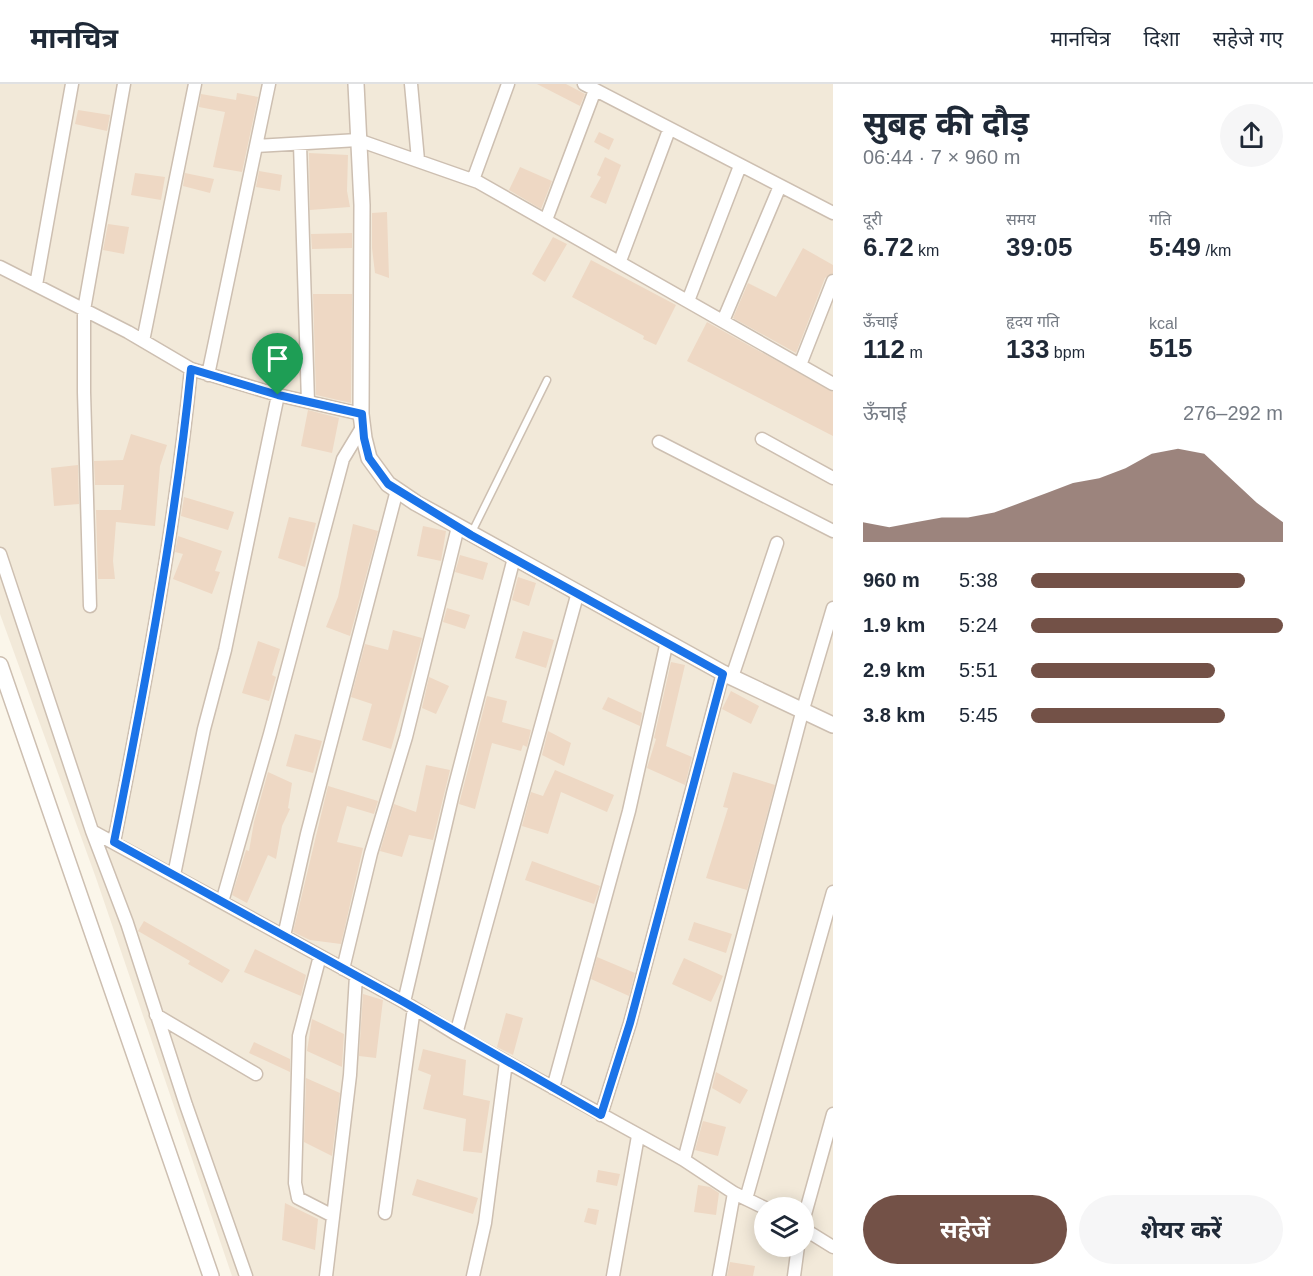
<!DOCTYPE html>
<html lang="hi">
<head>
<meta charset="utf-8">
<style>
  body { margin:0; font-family:Arial,"Noto Sans Devanagari",sans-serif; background:#f6f6f7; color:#1f2937; height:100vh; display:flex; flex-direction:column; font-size:22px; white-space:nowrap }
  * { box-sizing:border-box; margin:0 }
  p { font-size:20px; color:#747a83 }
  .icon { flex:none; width:33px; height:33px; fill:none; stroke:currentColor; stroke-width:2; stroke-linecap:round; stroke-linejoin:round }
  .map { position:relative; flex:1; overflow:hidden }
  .sheet { display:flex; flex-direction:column; background:#fff; width:480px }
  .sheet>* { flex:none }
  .buttons { position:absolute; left:754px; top:1113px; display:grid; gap:12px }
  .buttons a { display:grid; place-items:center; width:60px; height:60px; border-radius:50%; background:#fff; box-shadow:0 3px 15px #0003; font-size:30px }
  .pin { position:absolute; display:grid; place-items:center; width:51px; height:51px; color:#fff; margin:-62px -26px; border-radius:50% 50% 50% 0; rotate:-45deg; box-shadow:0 0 6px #0007 }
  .pin .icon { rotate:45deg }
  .round { display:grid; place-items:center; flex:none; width:63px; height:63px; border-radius:32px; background:#f6f6f7 }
  .head { display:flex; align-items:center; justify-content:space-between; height:102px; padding:0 30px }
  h1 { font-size:33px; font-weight:700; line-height:45px }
  .figures { display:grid; grid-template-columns:repeat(3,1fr); gap:9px; height:102px; padding:6px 30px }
  .figures div { display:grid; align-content:center }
  .figures b { font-size:26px; font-weight:700 }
  .figures small { font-size:16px; font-weight:400 }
  .figures p { font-size:16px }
  .chart { height:168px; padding:12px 30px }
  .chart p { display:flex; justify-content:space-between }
  .chart svg { width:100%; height:108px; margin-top:6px; fill:#735147; opacity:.7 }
  .cta { display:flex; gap:12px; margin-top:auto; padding:12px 30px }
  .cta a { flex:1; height:69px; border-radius:36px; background:#735147; color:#fff; font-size:24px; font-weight:700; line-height:69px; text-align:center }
  .cta a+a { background:#f6f6f7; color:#1f2937 }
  ul { padding:0 30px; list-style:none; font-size:20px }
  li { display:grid; grid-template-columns:96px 72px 1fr; align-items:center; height:45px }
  li i { height:15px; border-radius:8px; background:#735147 }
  header { display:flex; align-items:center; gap:36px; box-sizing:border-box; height:84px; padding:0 30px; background:#fff; border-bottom:2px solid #e0e1e3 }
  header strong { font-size:28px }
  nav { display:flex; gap:33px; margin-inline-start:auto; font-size:21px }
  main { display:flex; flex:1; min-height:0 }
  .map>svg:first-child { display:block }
</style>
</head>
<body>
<header>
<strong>मानचित्र</strong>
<nav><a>मानचित्र</a><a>दिशा</a><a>सहेजे गए</a></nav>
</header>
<main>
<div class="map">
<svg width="833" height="1192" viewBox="0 0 833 1192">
  <rect width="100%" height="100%" fill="#fbf6ea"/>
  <!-- residential -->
  <path fill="#f2e9d9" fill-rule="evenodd" d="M0,0H833V1192H232L96,794L0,530ZM765,1124H804V1162H765Z"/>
  <!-- building -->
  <path fill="#eed8c4" d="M537,0H566L585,10L580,22Z
    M237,9L258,13L242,88L213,83L225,28L199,23L201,10L236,16Z
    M78,26L110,31L107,47L75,40Z
    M599,48L614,55L609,66L594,58Z
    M309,69L348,71L347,107L350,123L310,126Z
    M605,73L621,81L606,120L590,113L601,93L597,91Z
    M520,83L552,97L541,125L509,106Z
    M259,87L282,91L280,107L256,103Z
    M135,89L165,93L161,116L131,111Z
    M185,89L214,95L210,109L183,102Z
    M387,128L389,194L375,189L372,164V129Z
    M108,140L129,143L124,170L103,166Z
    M352,149V164L312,165L311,150Z
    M553,153L567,160L545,198L532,190Z
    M803,164L833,181V189L825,194L796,269L733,234L748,199L776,213Z
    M591,176L676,221L656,261L643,255L644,252L572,213Z
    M313,210H352L351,319L316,311Z
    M707,238L833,308V352L687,277Z
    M308,326L339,334L332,369L301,362Z
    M131,350L167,361L160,382L155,442L116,438L113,477L115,495H98L96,426H121L124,401H95L94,377L123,376Z
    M78,381L79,420L54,422L51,384Z
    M184,413L234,428L228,446L181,432Z
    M289,433L316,439L305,483L278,474Z
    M353,440L378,447L350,552L326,543L338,513Z
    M423,442L446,447L441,477L417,472Z
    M178,452L222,467L215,487L220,488L212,510L173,495L183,470L175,468Z
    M460,471L488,479L483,496L455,488Z
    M518,493L536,499L529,522L512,516Z
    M447,524L470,531L465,545L443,538Z
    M393,546L422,554L391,665L362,656L372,620L351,613L365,560L388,566Z
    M523,547L554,556L546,584L515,574Z
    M258,557L280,565L272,591L276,593L269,617L242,609Z
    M671,578L685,581L666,662L692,673L685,701L647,684L656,655L654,654Z
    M429,593L449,602L436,630L422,624Z
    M731,607L759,622L751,640L722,625Z
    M487,612L507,617L502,638L531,646L527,663L523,661L521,667L492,659L475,725L459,720Z
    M608,613L642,629L640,642L602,625Z
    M548,647L571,659L564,682L542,671Z
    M295,650L322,657L313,689L286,682Z
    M426,681L450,686L433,756L409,751L402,773L380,767L394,720L416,728Z
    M555,686L614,711L607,728L561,708L548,750L522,742L531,708L543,712Z
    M268,688L292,699L288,724L290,725L282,742L276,775L268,771L247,819L232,811L246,766L249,767L254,738Z
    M733,688L775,701L747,806L706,794L728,724L723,723Z
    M328,702L378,717L374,730L347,722L337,758L363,764L341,860L310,856L293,848Z
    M532,777L600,802L594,820L525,796Z
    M144,837L230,886L222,899L188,880L190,877L138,847Z
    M694,838L732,850L726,869L688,856Z
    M255,865L306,891L301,912L244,888Z
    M597,873L635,889L629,912L591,895Z
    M684,874L723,892L711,918L672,900Z
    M363,910L383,916L376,974L359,972Z
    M506,929L523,934L513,971L497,963Z
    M312,935L344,950L342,983L307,967Z
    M254,958L290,975V988L249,969Z
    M423,965L466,976L463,1011L490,1017L482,1069L463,1067L466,1035L423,1025L431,991L418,986Z
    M716,988L748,1006L740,1020L712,1004Z
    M306,994L340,1009L332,1072L304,1058Z
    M703,1037L726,1043L718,1072L695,1066Z
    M598,1086L620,1090L617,1102L596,1098Z
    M417,1095L478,1114L473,1130L412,1111Z
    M698,1101L710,1103L719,1109L716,1131L694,1128Z
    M285,1119L318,1135L315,1166L282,1156Z
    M588,1124L599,1126L596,1141L584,1138Z
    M730,1178L755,1182L753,1192H727Z"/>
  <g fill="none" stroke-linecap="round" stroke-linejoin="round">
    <defs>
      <path id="service" d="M471,450L547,296"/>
      <path id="minor" d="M411,0L418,76
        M584,0L833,129
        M300,60L308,318
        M256,62L269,0
        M473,96L508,0
        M546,136L595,6
        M620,177L669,46
        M0,183L128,248L191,285L278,311L361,330
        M36,201L72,0
        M688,217L740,82
        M723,237L780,102
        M143,257L195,0
        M800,281L833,197
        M208,291L256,62L358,56L478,98L833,300
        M762,355L833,394
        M659,358L833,447
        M0,470L92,747L127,839L186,1021L246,1192
        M90,522L84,308V226L124,0
        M732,593L777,459
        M92,747L404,918L456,950L684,1076L734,1109L765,1124
        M114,758C145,602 175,444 191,285
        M174,791L204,645L225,566L278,311
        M222,818L270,650L343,375L363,342
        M284,852L307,750L397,406
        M320,872L299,952L295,1099L298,1114L333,1132
        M343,885L371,769L406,653L458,443
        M404,918L453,709L514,474
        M156,931L256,990
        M456,950L578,508
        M553,1004L629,727L667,557
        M601,1031L630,939L723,589
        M684,1076L803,625L833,524
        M746,1115L833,808
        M385,1129L414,924
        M804,1134L833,1030
        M804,1145L833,1163
        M326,1192L350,991L356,892
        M473,1192L485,1139L506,978
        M613,1192L638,1052
        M719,1192L734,1109
        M794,1192L798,1162"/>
      <path id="tertiary" d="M356,0L362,121L361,330L364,354L369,374L388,400L416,419L723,589L833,641
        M0,581L211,1192"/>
    </defs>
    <!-- service casing -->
    <use href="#service" stroke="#cdbfb1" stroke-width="9"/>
    <!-- minor casing -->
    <use href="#minor" stroke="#cdbfb1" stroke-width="15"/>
    <!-- tertiary casing -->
    <use href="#tertiary" stroke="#cdbfb1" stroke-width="18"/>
    <!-- service -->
    <use href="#service" stroke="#fff" stroke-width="6"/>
    <!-- minor -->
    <use href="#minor" stroke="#fff" stroke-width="12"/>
    <!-- tertiary -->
    <use href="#tertiary" stroke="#fff" stroke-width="15"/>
  </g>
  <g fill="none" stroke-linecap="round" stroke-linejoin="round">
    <defs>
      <path id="route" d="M191,285L278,311L362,330L364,354L369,374L388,400L471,451L723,590L630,939L601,1031L404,918L114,758C145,602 175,444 191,285Z"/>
    </defs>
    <!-- route casing -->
    <use href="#route" stroke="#fff" stroke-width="12"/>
    <!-- route -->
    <use href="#route" stroke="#1a73e8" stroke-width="8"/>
  </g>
</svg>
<div class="buttons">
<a><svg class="icon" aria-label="layers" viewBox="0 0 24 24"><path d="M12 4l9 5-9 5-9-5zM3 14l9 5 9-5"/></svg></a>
</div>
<div class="pin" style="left:278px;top:311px;background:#1e9e55"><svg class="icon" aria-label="arrive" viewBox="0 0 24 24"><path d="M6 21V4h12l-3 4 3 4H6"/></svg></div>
</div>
<section class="sheet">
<div class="head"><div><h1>सुबह की दौड़</h1><p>06:44 · 7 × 960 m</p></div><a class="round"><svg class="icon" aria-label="share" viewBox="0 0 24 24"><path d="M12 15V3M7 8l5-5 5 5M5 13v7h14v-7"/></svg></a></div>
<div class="figures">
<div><p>दूरी</p><b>6.72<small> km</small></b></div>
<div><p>समय</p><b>39:05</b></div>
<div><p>गति</p><b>5:49<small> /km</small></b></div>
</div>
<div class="figures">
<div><p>ऊँचाई</p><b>112<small> m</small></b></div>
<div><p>हृदय गति</p><b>133<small> bpm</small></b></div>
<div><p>kcal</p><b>515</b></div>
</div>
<div class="chart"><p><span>ऊँचाई</span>276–292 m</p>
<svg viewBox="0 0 160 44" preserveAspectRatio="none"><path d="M0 44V36L10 38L20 36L30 34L40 34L50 32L60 28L70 24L80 20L90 18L100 14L110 8L120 6L130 8L140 18L150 28L160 36V44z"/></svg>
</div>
<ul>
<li><b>960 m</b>5:38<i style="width:85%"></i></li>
<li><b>1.9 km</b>5:24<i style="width:100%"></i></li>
<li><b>2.9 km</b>5:51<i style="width:73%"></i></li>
<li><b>3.8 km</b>5:45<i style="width:77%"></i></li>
</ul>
<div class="cta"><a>सहेजें</a><a>शेयर करें</a></div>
</section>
</main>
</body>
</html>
